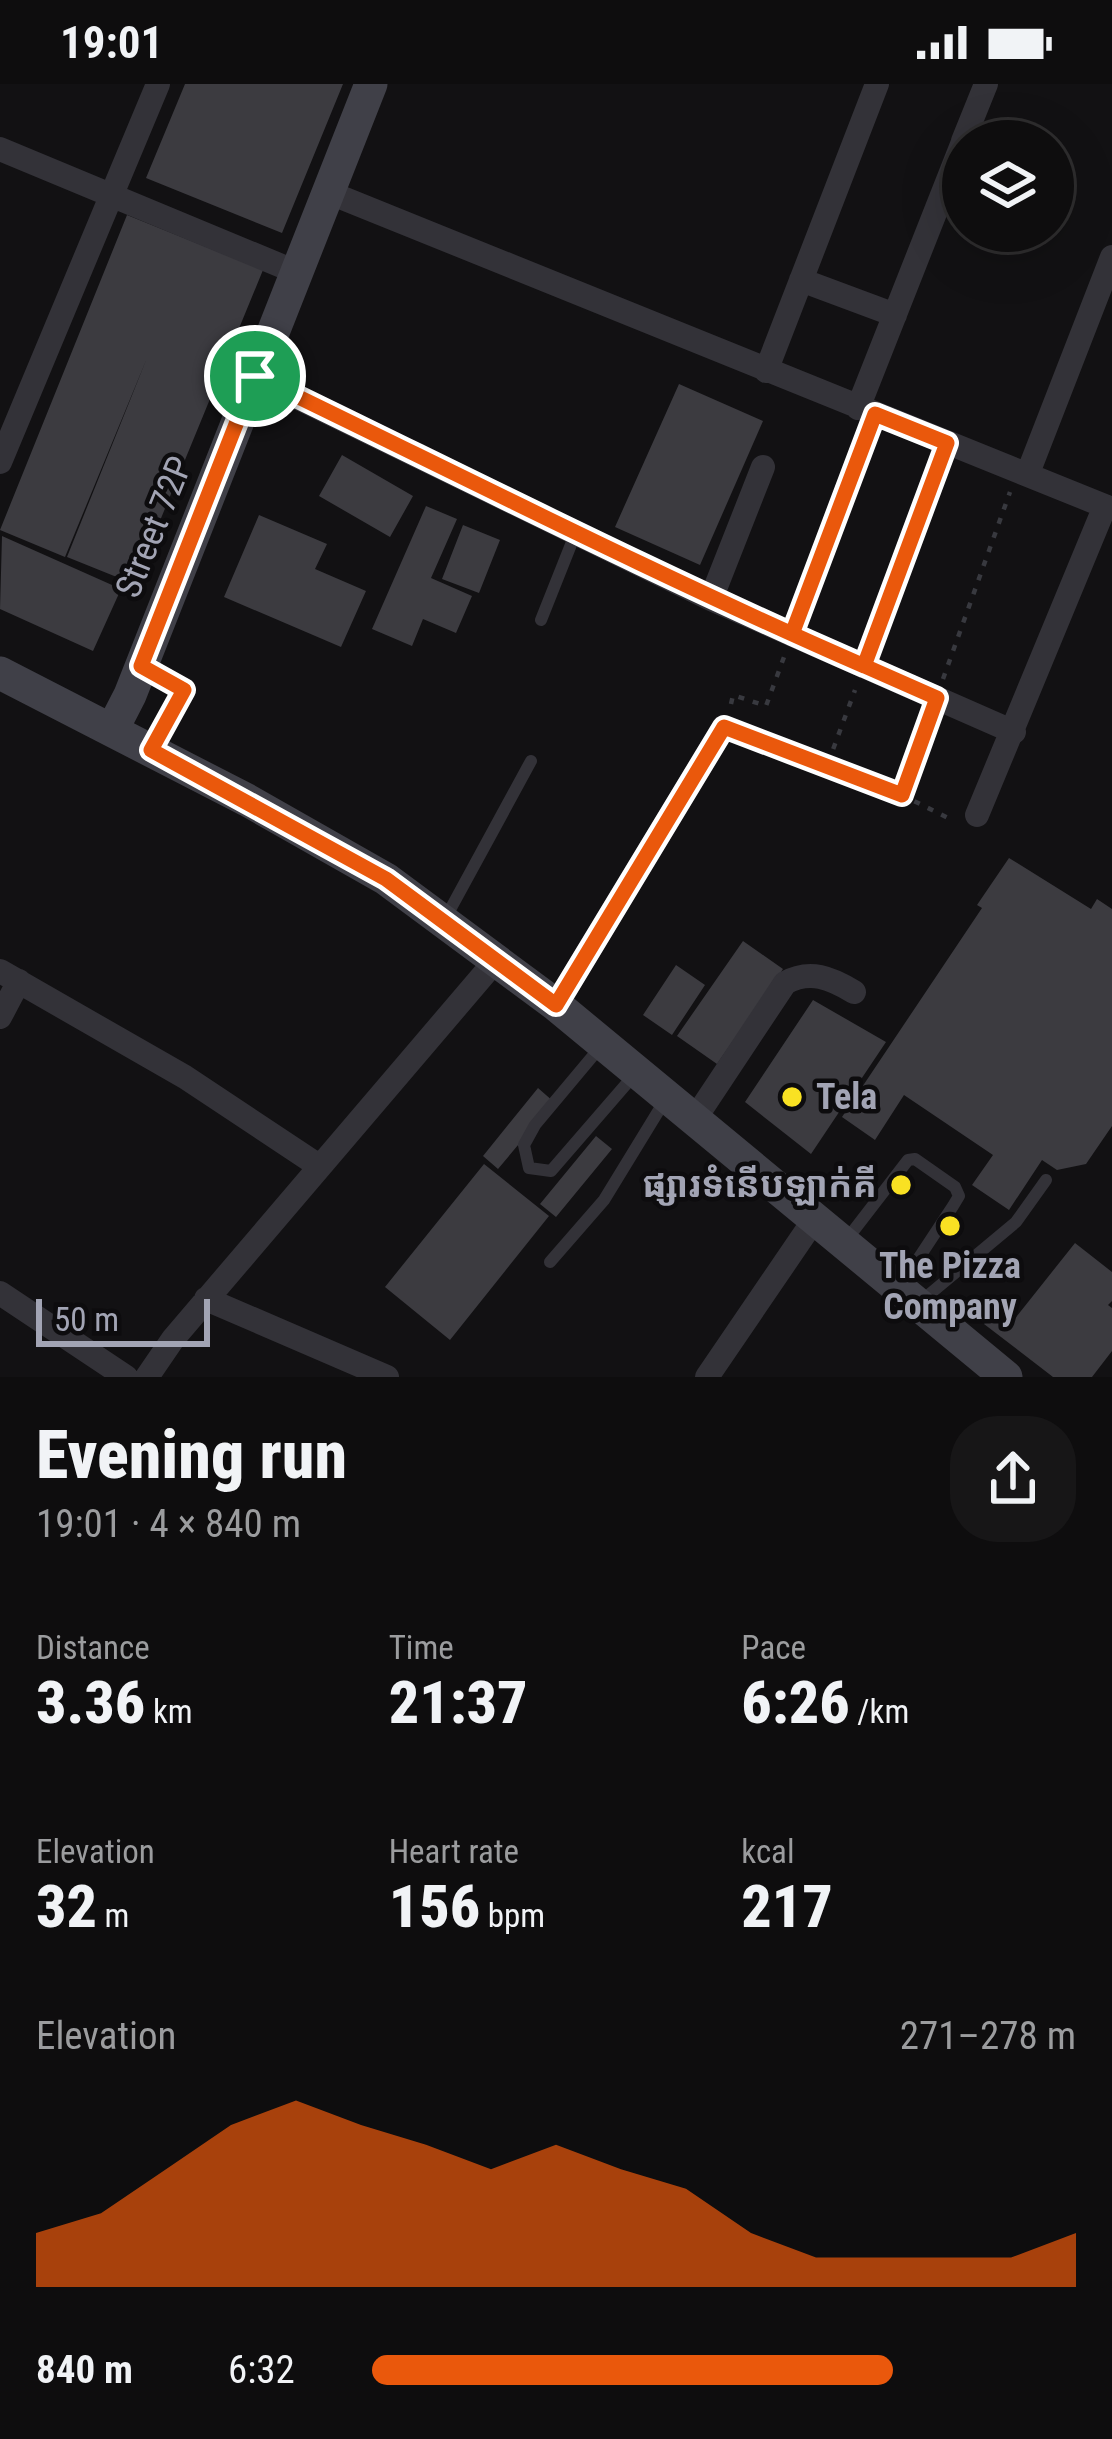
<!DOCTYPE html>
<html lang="en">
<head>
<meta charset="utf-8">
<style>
  body { margin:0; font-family:"Roboto Condensed","Noto Sans Khmer",sans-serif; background:#171617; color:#f1f3f6; height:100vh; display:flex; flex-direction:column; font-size:45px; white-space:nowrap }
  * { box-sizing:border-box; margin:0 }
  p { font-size:39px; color:#9b9c9e }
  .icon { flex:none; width:66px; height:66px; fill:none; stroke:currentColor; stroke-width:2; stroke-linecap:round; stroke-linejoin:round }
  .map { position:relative; height:1293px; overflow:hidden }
  .side { display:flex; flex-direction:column; background:#0e0d0e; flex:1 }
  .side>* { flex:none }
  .buttons { position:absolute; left:942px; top:36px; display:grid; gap:24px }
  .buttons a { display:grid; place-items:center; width:132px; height:132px; border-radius:50%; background:#0e0d0e; box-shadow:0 12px 48px #0002,0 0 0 3px #2e2d2e; font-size:60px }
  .scale { position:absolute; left:36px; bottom:30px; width:174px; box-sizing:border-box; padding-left:12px; border:6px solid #a2a4b4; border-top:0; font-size:33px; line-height:42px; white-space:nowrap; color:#a2a4b4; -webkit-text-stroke:9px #0d0c0e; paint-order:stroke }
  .pin { position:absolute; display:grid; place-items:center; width:102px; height:102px; color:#fff; margin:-51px; border:6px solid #fff; border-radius:50%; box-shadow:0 3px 12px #0007 }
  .round { display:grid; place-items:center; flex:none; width:126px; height:126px; border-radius:48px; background:#171617 }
  .head { display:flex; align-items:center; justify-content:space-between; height:204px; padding:0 36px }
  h1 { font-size:66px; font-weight:800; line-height:90px }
  .figures { display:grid; grid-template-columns:repeat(3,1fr); gap:18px; height:204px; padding:12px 36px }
  .figures div { display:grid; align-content:center }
  .figures b { font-size:60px; font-weight:800 }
  .figures small { font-size:33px; font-weight:400 }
  .figures p { font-size:33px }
  .chart { height:336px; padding:24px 36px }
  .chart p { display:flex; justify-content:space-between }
  .chart svg { width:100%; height:216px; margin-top:12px; fill:#ea580c; opacity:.7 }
  ul { padding:0 36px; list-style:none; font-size:39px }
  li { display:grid; grid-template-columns:192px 144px 1fr; align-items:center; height:90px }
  li i { height:30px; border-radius:15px; background:#ea580c }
  .status { display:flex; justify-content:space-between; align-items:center; height:84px; padding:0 60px; background:#0e0d0e; direction:ltr }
  .status svg { height:33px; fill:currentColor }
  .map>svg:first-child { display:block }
</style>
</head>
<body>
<div class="status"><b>19:01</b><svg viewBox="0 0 49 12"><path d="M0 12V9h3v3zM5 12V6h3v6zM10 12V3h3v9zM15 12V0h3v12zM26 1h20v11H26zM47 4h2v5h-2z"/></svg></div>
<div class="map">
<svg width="1112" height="1293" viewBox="0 0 1112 1293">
  <rect width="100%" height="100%" fill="#121113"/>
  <!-- building -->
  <path fill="#3c3b40" d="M185,0H343L282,149L146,94Z
    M127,131L263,186L134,500L67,473L147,274L65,473L0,446Z
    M679,300L763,337L700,481L615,443Z
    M342,371L413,412L390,453L319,412Z
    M426,422L457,435L431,494L472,512L456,549L423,535L412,562L372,545Z
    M259,431L327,460L315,485L366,507L341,563L224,513Z
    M463,441L500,456L479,509L442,495Z
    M2,452L121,505L93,567L0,525Z
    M1009,774L1091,825L1097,815L1112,825V1042L1086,1080L1057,1086L1042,1076L1009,1126L972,1101L993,1071L904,1011L875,1056L842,1033L982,824L977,821Z
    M743,857L783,885L717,980L677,952Z
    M676,881L705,901L672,951L643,931Z
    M813,916L886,958L811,1070L745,1018Z
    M538,1004L554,1018L498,1085L483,1072Z
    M596,1052L612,1065L556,1133L540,1120Z
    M484,1080L549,1132L450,1256L385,1203Z
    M1075,1159L1112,1188V1217L1108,1221L1112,1224V1267L1092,1293H1053L984,1240L996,1224L1013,1237Z"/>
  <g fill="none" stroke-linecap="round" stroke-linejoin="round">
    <!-- path -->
    <path stroke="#38393f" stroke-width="4.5" stroke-dasharray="6 9" stroke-linecap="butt" d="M800,528L868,348
      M872,561L939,381
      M943,595L1010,408
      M731,620L733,611L766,622L784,573
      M747,651L902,711L952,736
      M828,679L855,606
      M902,711L930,634"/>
    <!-- lane -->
    <path stroke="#333238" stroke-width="12" d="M541,536L576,448
      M142,583L184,606L153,662
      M445,835L531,677
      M602,961L535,1041L524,1061L529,1084L551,1087L635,990
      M844,1159L908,1076L915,1075L955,1103L959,1112L953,1122L899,1204
      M550,1178L604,1116L667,1013
      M919,1219L1016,1138L1046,1096"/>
    <!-- street -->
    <path stroke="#333238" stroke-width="24" d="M963,57L986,0
      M0,65L296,188
      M328,108L1112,425
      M801,196L895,231
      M766,287L877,0
      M255,293L711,515L1014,648
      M858,324L963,58
      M0,378L158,0
      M1028,389L1112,173
      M711,515L763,383
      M977,731L1105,422
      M0,887L185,993L319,1082
      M556,921L724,643
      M0,933L19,897
      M694,1036L785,899C810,885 831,894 854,908
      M0,1209L126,1293
      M206,1215L387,1293
      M147,1293L173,1255L497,875
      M707,1293L814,1136"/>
    <!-- secondary -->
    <path stroke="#404048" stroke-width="33" d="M0,589L247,716L386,795L556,921L1006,1293
      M112,646L130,611L371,0"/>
  </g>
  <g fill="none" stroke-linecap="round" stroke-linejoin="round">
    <defs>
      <path id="route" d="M255,292L141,582L184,606L151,666L386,795L556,921L724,643L902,711L937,614L792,550L875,330L947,359L864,582C658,492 458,390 255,292"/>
    </defs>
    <!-- route casing -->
    <use href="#route" stroke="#fff" stroke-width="24"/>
    <!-- route -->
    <use href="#route" stroke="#ea580c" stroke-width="15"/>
  </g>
  <!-- markers -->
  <g fill="#f9e123" stroke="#0d0c0e" stroke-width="4.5">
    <circle cx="792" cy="1013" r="12"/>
    <circle cx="901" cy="1101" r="12"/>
    <circle cx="950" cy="1142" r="12"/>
  </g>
  <g text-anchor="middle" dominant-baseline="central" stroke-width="9" stroke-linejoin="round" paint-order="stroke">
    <!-- street labels -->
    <g font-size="36" fill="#a2a4b4" stroke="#0d0c0e">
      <text transform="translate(154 443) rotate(-68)">Street 72P</text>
    </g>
    <!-- poi labels -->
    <g font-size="36" font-weight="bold" fill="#a2a4b4" stroke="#0d0c0e" text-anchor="start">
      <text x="816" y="1013">Tela</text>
      <text x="877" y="1101" text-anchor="end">ផ្សារទំនើបឡាក់គី</text>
      <text x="950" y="1182" text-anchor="middle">The Pizza<tspan x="950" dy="41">Company</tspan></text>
    </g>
  </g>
</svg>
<div class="buttons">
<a><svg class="icon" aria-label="layers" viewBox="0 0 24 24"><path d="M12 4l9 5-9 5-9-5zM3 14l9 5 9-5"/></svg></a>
</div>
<div class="scale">50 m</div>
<div class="pin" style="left:255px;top:292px;background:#1e9e55"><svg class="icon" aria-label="arrive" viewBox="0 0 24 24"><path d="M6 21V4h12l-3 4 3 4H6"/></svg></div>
</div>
<section class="side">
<div class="head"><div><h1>Evening run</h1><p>19:01 · 4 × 840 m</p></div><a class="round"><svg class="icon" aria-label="share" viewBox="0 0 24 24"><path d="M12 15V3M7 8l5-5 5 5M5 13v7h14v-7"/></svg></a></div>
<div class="figures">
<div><p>Distance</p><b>3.36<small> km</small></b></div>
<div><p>Time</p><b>21:37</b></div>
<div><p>Pace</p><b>6:26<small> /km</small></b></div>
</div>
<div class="figures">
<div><p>Elevation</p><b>32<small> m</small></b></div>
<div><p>Heart rate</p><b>156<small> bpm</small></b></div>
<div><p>kcal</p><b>217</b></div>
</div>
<div class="chart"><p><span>Elevation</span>271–278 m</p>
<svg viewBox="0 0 160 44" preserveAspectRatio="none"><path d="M0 44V33L10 29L20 20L30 11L40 6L50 11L60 15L70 20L80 15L90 20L100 24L110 33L120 38L130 38L140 38L150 38L160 33V44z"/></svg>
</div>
<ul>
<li><b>840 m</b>6:32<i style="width:74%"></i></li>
</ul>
</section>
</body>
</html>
